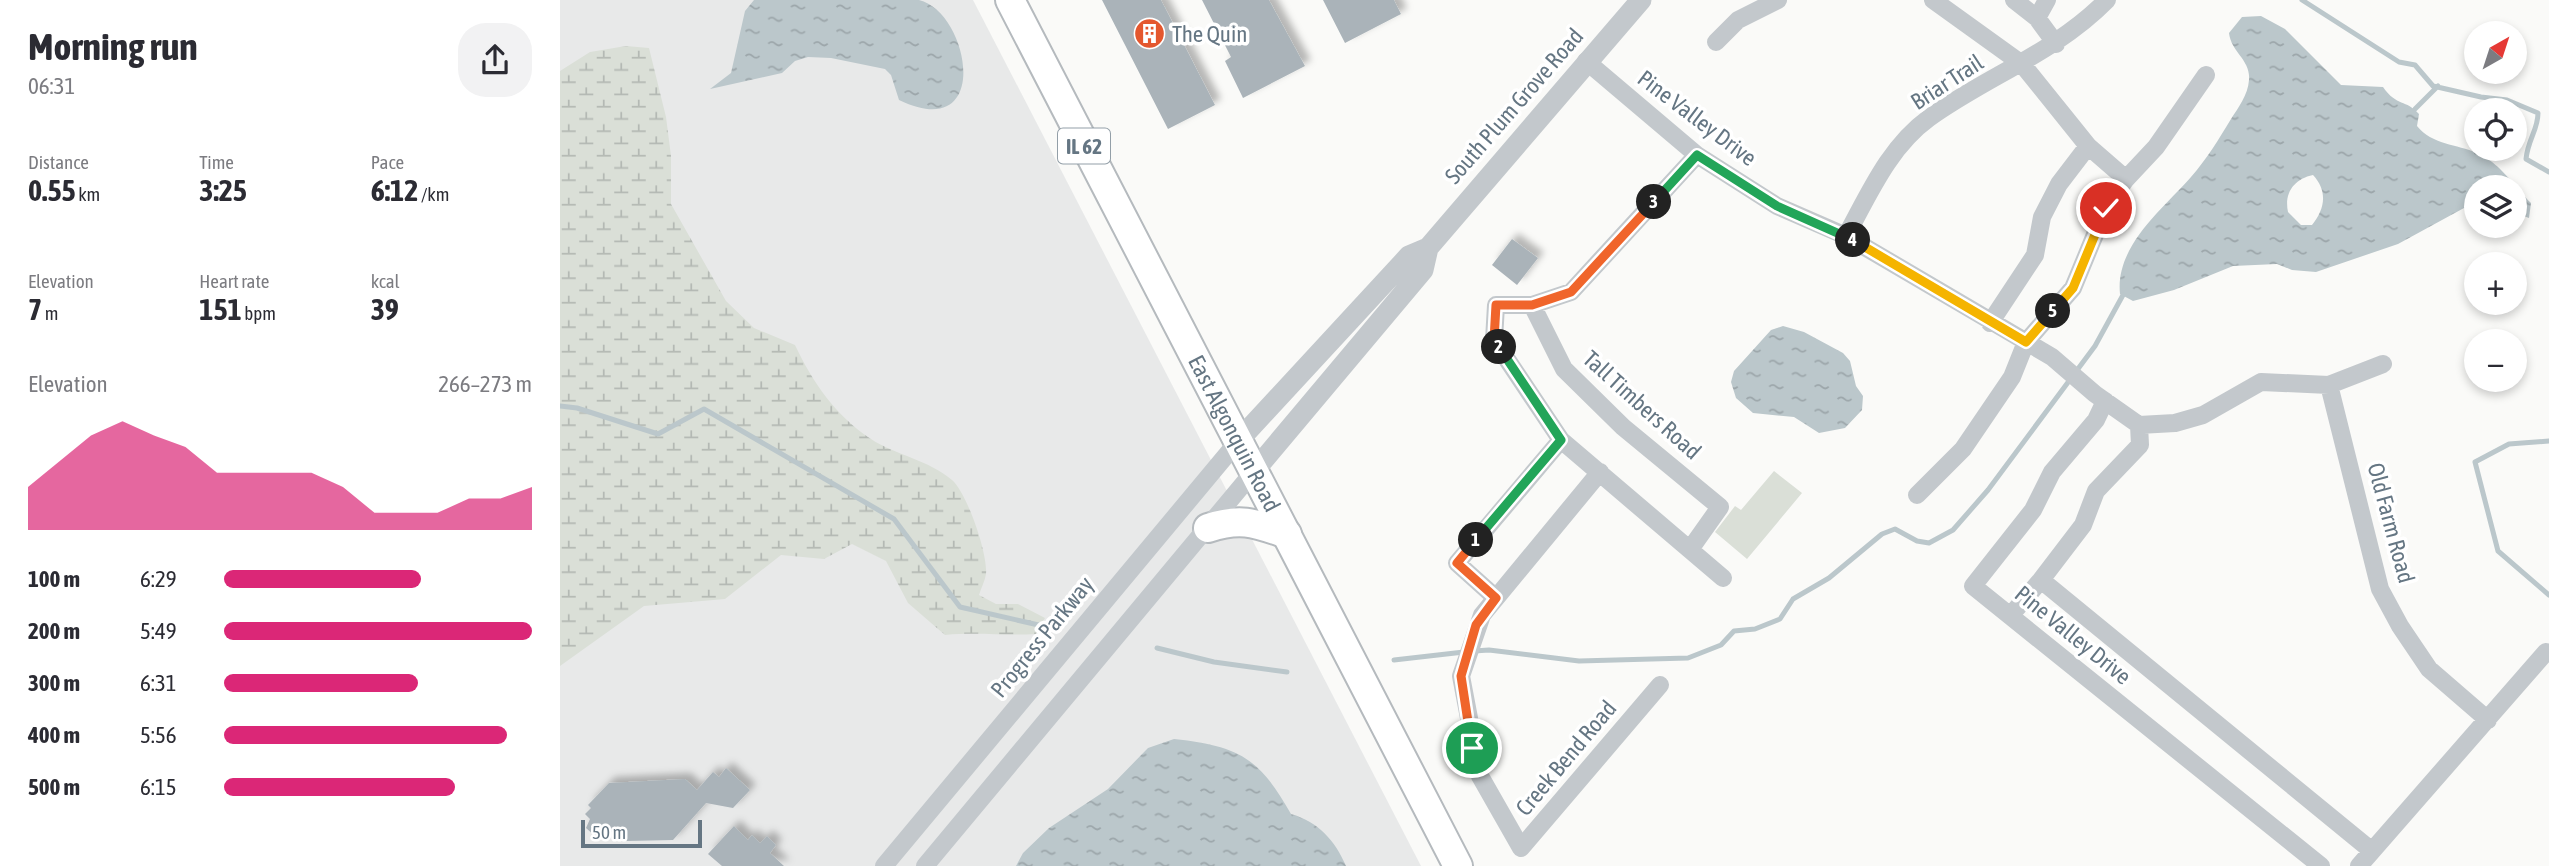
<!DOCTYPE html>
<html lang="en">
<head>
<meta charset="utf-8">
<style>
  body { margin:0; font-family:"Asap Condensed",sans-serif; background:#f2f2f3; color:#2b2b33; height:100vh; display:flex; flex-direction:column; font-size:26px; white-space:nowrap }
  * { box-sizing:border-box; margin:0 }
  p { font-size:23px; color:#7c7c81 }
  .icon { flex:none; width:38px; height:38px; fill:none; stroke:currentColor; stroke-width:2; stroke-linecap:round; stroke-linejoin:round }
  .map { position:relative; flex:1; overflow:hidden }
  .details { display:flex; flex-direction:column; background:#fff; width:560px }
  .details>* { flex:none }
  .needle { width:46px; rotate:39deg }
  .tools { position:absolute; left:1904px; top:21px; display:grid; gap:14px }
  .tools a { display:grid; place-items:center; width:63px; height:63px; border-radius:50%; background:#fff; box-shadow:0 4px 10px #0003; font-size:35px }
  .scale { position:absolute; left:21px; bottom:18px; width:121px; box-sizing:border-box; padding-left:7px; border:4px solid #657683; border-top:0; font-size:19px; line-height:24px; white-space:nowrap; color:#657683; -webkit-text-stroke:5px #fff; paint-order:stroke }
  .pin { position:absolute; display:grid; place-items:center; width:60px; height:60px; color:#fff; margin:-30px; border:4px solid #fff; border-radius:50%; box-shadow:0 2px 7px #0007 }
  .km { position:absolute; width:35px; height:35px; margin:-18px; border-radius:50%; background:#222; color:#fff; font-size:19px; line-height:35px; text-align:center }
  .round { display:grid; place-items:center; flex:none; width:74px; height:74px; border-radius:28px; background:#f2f2f3 }
  .head { display:flex; align-items:center; justify-content:space-between; height:119px; padding:0 28px }
  h1 { font-size:38px; font-weight:700; line-height:52px }
  .metrics { display:grid; grid-template-columns:repeat(3,1fr); gap:10px; height:119px; padding:7px 28px }
  .metrics div { display:grid; align-content:center }
  .metrics b { font-size:30px; font-weight:700 }
  .metrics small { font-size:19px; font-weight:400 }
  .metrics p { font-size:19px }
  .chart { height:196px; padding:14px 28px }
  .chart p { display:flex; justify-content:space-between }
  .chart svg { width:100%; height:126px; margin-top:7px; fill:#db2777; opacity:.7 }
  ul { padding:0 28px; list-style:none; font-size:23px }
  li { display:grid; grid-template-columns:112px 84px 1fr; align-items:center; height:52px }
  li i { height:18px; border-radius:9px; background:#db2777 }
  main { display:flex; flex:1; min-height:0 }
  .map>svg:first-child { display:block }
</style>
</head>
<body>
<main>
<section class="details">
<div class="head"><div><h1>Morning run</h1><p>06:31</p></div><a class="round"><svg class="icon" aria-label="share" viewBox="0 0 24 24"><path d="M12 15V3M7 8l5-5 5 5M5 13v7h14v-7"/></svg></a></div>
<div class="metrics">
<div><p>Distance</p><b>0.55<small> km</small></b></div>
<div><p>Time</p><b>3:25</b></div>
<div><p>Pace</p><b>6:12<small> /km</small></b></div>
</div>
<div class="metrics">
<div><p>Elevation</p><b>7<small> m</small></b></div>
<div><p>Heart rate</p><b>151<small> bpm</small></b></div>
<div><p>kcal</p><b>39</b></div>
</div>
<div class="chart"><p><span>Elevation</span>266–273 m</p>
<svg viewBox="0 0 160 44" preserveAspectRatio="none"><path d="M0 44V29L10 20L20 11L30 6L40 11L50 15L60 24L70 24L80 24L90 24L100 29L110 38L120 38L130 38L140 33L150 33L160 29V44z"/></svg>
</div>
<ul>
<li><b>100 m</b>6:29<i style="width:64%"></i></li>
<li><b>200 m</b>5:49<i style="width:100%"></i></li>
<li><b>300 m</b>6:31<i style="width:63%"></i></li>
<li><b>400 m</b>5:56<i style="width:92%"></i></li>
<li><b>500 m</b>6:15<i style="width:75%"></i></li>
</ul>
</section>
<div class="map">
<svg width="1989" height="866" viewBox="0 0 1989 866">
  <defs>
    <pattern id="wetland-marsh" width="20" height="14" patternUnits="userSpaceOnUse" patternTransform="scale(1.75)"><rect width="20" height="14" fill="#dadfd7"/><path d="M1 5h8M5 5V1M11 12h8M15 12V8" fill="none" stroke="#b4b9b4"/></pattern>
    <pattern id="water-ripples" width="26" height="14" patternUnits="userSpaceOnUse" patternTransform="scale(1.75)"><rect width="26" height="14" fill="#bbc7cb"/><path d="M2 4q2-2 4 0t4 0M15 11q2-2 4 0t4 0" fill="none" stroke="#9ca6aa"/></pattern>
    <filter id="shadow"><feDropShadow dx="6" dy="-6" stdDeviation="3.5" flood-color="#0004"/></filter>
  </defs>
  <rect width="100%" height="100%" fill="#fafaf8"/>
  <!-- built -->
  <path fill="#e8e9e9" d="M0,0H413L861,866H0Z"/>
  <!-- wetland -->
  <path fill="url(#wetland-marsh)" d="M66,46L89,48L106,117L111,156V204L166,301L194,328L235,345C253,383 275,415 311,439C335,455 369,460 392,480C407,493 428,554 426,574C425,581 421,588 419,595L436,604H458L485,618L476,634C445,636 418,632 385,635L348,603L326,561L292,544L264,559L221,555L165,599L84,606L0,666V71L30,52Z"/>
  <!-- pitch -->
  <path fill="#dadfd7" d="M1214,471L1242,493L1187,559L1155,532L1175,506L1181,510Z"/>
  <!-- water -->
  <path fill="url(#water-ripples)" fill-rule="evenodd" d="M194,0C235,0 276,0 317,0C330,0 347,0 359,0C410,12 433,145 339,100L331,75L325,69L271,58L248,57L235,61L222,73L150,89L171,73L185,11Z
    M1701,16L1725,29L1781,85L1823,87C1837,107 1846,99 1859,114L1857,126C1872,145 1897,144 1917,153C1938,161 1955,187 1971,203L1969,218L1955,213V187H1916V206L1904,208L1838,244L1756,272L1732,270L1717,264L1673,266L1614,290L1573,301L1560,294C1555,246 1602,210 1631,177C1646,160 1659,139 1671,119C1678,108 1688,95 1689,80C1691,60 1671,52 1669,33L1682,17ZM1753,175C1768,191 1765,209 1752,225H1741L1728,212C1724,193 1734,179 1753,175Z
    M1223,326L1244,332L1283,353L1290,361L1296,386L1303,396L1302,410L1285,428L1259,433L1234,417L1193,413L1176,398L1171,382L1174,371L1211,330Z
    M614,739C678,746 699,757 731,814C758,822 775,840 786,866H456L463,853L489,828L548,789L588,748Z"/>
  <g fill="none" stroke-linecap="round" stroke-linejoin="round">
    <!-- stream -->
    <path stroke="#bbc7cb" stroke-width="5" d="M1742,0L1839,62L1855,65L1873,86L1921,97L1947,100L1978,113C1978,130 1968,139 1966,159L1989,172
      M1855,109L1878,86
      M0,406L17,408L98,434L144,409L334,519L400,607L483,626
      M1989,441L1949,444L1915,462L1938,551L1989,595
      M597,648L654,662L727,672
      M914,651L929,650L1019,661L1128,658L1161,645L1174,631L1195,629L1220,619L1233,599L1269,578L1322,534L1335,529L1357,541L1369,543L1393,530L1428,490L1535,346L1563,295
      M834,660L904,652"/>
  </g>
  <!-- building -->
  <path fill="#aab3b9" filter="url(#shadow)" d="M542,0H601L655,105L608,129Z
    M642,0H709L745,66L683,98L665,61L671,57Z
    M763,0H834L841,14L785,43Z
    M952,239L978,258L957,285L932,265Z
    M166,768L190,790L173,808L146,803L113,840L67,841L54,829L47,837L40,831L35,836L26,828L30,819L25,814L31,808L28,805L49,783L125,779L137,790L153,772L159,777Z
    M174,826L188,840L192,835L200,843L207,836L216,845L210,853L224,866H162L148,854Z"/>
  <g fill="none" stroke-linecap="round" stroke-linejoin="round">
    <defs>
      <g id="primary">
        <path id="s1" d="M450,0L898,866"/>
        <path d="M648,528C681,517 695,523 727,534"/>
      </g>
    </defs>
    <!-- primary casing -->
    <use href="#primary" stroke="#b5babe" stroke-width="32"/>
    <!-- minor -->
    <path stroke="#c3c8cc" stroke-width="18" d="M1373,0L1462,64L1528,146L1566,179
      M1454,0L1477,18L1496,44
      M1477,18L1487,0
      M1156,42L1178,20L1218,0
      M1026,61L1137,155L1217,206L1286,236L1492,357L1535,394L1579,425
      M1286,236C1309,194 1329,147 1369,118C1427,76 1495,53 1547,0
      M972,305L1011,292L1137,155
      M1430,323L1475,255L1482,217L1499,184L1528,146
      M1769,385L1820,589L1840,626L1869,669L1928,720
      M1545,401L1536,420L1492,472L1473,510L1413,586L1761,866
      M1579,425L1580,445L1536,491L1523,525L1481,580L1812,851L1986,652
      M1579,425L1615,423L1643,415L1701,382L1769,385L1823,364
      M1040,472L922,615L901,676L920,776L961,848L1100,685
      M1357,495L1403,449L1452,377L1466,342L1513,288L1546,208L1566,179L1596,147L1646,75
      M1131,548L1160,507L1063,427L1004,369L972,305H936L934,340L1001,440L1163,578
      M936,598L897,563L1001,440
      M1450,616L1481,580
      M324,866L679,440
      M365,866L695,470
      M1799,866L1812,851"/>
    <!-- tertiary -->
    <path stroke="#c3c8cc" stroke-width="21" d="M679,440L849,256L868,248
      M695,470L863,270L868,248L1081,0"/>
    <!-- primary -->
    <use href="#primary" stroke="#fff" stroke-width="28"/>
  </g>
  <g fill="none" stroke-linecap="round" stroke-linejoin="round">
    <defs>
      <path id="split-1" d="M912,748L901,676L916,625L936,598L897,563L916,540"/>
      <path id="split-2" d="M916,540L1001,440L939,347"/>
      <path id="split-3" d="M939,347L934,340L936,305H972L1011,292L1094,202"/>
      <path id="split-4" d="M1094,202L1137,155L1217,206L1293,240"/>
      <path id="split-5" d="M1293,240L1466,342L1493,311"/>
      <path id="split-6" d="M1493,311L1513,288L1546,208"/>
    </defs>
    <!-- split-1 casing -->
    <use href="#split-1" stroke="#fff" stroke-width="14"/>
    <!-- split-2 casing -->
    <use href="#split-2" stroke="#fff" stroke-width="14"/>
    <!-- split-3 casing -->
    <use href="#split-3" stroke="#fff" stroke-width="14"/>
    <!-- split-4 casing -->
    <use href="#split-4" stroke="#fff" stroke-width="14"/>
    <!-- split-5 casing -->
    <use href="#split-5" stroke="#fff" stroke-width="14"/>
    <!-- split-6 casing -->
    <use href="#split-6" stroke="#fff" stroke-width="14"/>
    <!-- split-1 -->
    <use href="#split-1" stroke="#f0652b" stroke-width="9"/>
    <!-- split-2 -->
    <use href="#split-2" stroke="#22a559" stroke-width="9"/>
    <!-- split-3 -->
    <use href="#split-3" stroke="#f0652b" stroke-width="9"/>
    <!-- split-4 -->
    <use href="#split-4" stroke="#22a559" stroke-width="9"/>
    <!-- split-5 -->
    <use href="#split-5" stroke="#f5b400" stroke-width="9"/>
    <!-- split-6 -->
    <use href="#split-6" stroke="#f5b400" stroke-width="9"/>
  </g>
  <!-- icons -->
  <defs>
    <symbol id="building-disc" viewBox="-11 -11 22 22"><circle r="9.5" fill="#e4572e" stroke="#fff"/><path d="M-4-6H4V6H1V3H-1V6H-4ZM-2.5-4.3h1.7v1.8h-1.7ZM.8-4.3h1.7v1.8H.8ZM-2.5-1h1.7V.8h-1.7ZM.8-1h1.7V.8H.8Z" fill="#fff"/></symbol>
  </defs>
  <g fill-rule="evenodd">
    <use href="#building-disc" x="572" y="16" width="35" height="35"/>
  </g>
  <g text-anchor="middle" dominant-baseline="central" stroke-width="7" stroke-linejoin="round" paint-order="stroke">
    <!-- shield labels -->
    <rect fill="#fff" stroke="#939fa8" stroke-width="2" x="498" y="128.5" width="52" height="35" rx="5"/>
    <g font-size="21" font-weight="bold" fill="#657683">
      <text x="524" y="146">IL 62</text>
    </g>
    <!-- poi labels -->
    <g font-size="23" fill="#657683" stroke="#fff" text-anchor="start">
      <text x="612" y="34">The Quin</text>
    </g>
    <!-- street labels -->
    <g font-size="23" fill="#657683" stroke="#fff">
      <text transform="translate(1387 82) rotate(-33)">Briar Trail</text>
      <text transform="translate(954 106) rotate(-49)">South Plum Grove Road</text>
      <text transform="translate(1137 118) rotate(37)">Pine Valley Drive</text>
      <text transform="translate(1082 405) rotate(42)">Tall Timbers Road</text>
      <text stroke="none"><textPath href="#s1" startOffset="488">East Algonquin Road</textPath></text>
      <text transform="translate(1831 523) rotate(75)">Old Farm Road</text>
      <text transform="translate(1513 635) rotate(39)">Pine Valley Drive</text>
      <text transform="translate(482 637) rotate(-51)">Progress Parkway</text>
      <text transform="translate(1006 758) rotate(-50)">Creek Bend Road</text>
    </g>
  </g>
</svg>
<div class="tools">
<a><svg class="needle" viewBox="-14 -14 28 28"><path d="M0-13l5 13h-10z" fill="#e53935"/><path d="M0 13l5-13h-10z" fill="#7c7c81"/></svg></a>
<a><svg class="icon" aria-label="locate" viewBox="0 0 24 24"><circle cx="12" cy="12" r="6"/><path d="M12 2v4M12 18v4M2 12h4M18 12h4"/></svg></a>
<a><svg class="icon" aria-label="layers" viewBox="0 0 24 24"><path d="M12 4l9 5-9 5-9-5zM3 14l9 5 9-5"/></svg></a>
<a>+</a>
<a>−</a>
</div>
<div class="scale">50 m</div>
<div class="pin" style="left:912px;top:748px;background:#1e9e55"><svg class="icon" aria-label="arrive" viewBox="0 0 24 24"><path d="M6 21V4h12l-3 4 3 4H6"/></svg></div>
<div class="pin" style="left:1546px;top:208px;background:#d93025"><svg class="icon" aria-label="check" viewBox="0 0 24 24"><path d="M5 12l5 5 9-10"/></svg></div>
<b class="km" style="left:916px;top:540px">1</b>
<b class="km" style="left:939px;top:347px">2</b>
<b class="km" style="left:1094px;top:202px">3</b>
<b class="km" style="left:1293px;top:240px">4</b>
<b class="km" style="left:1493px;top:311px">5</b>
</div>
</main>
</body>
</html>
